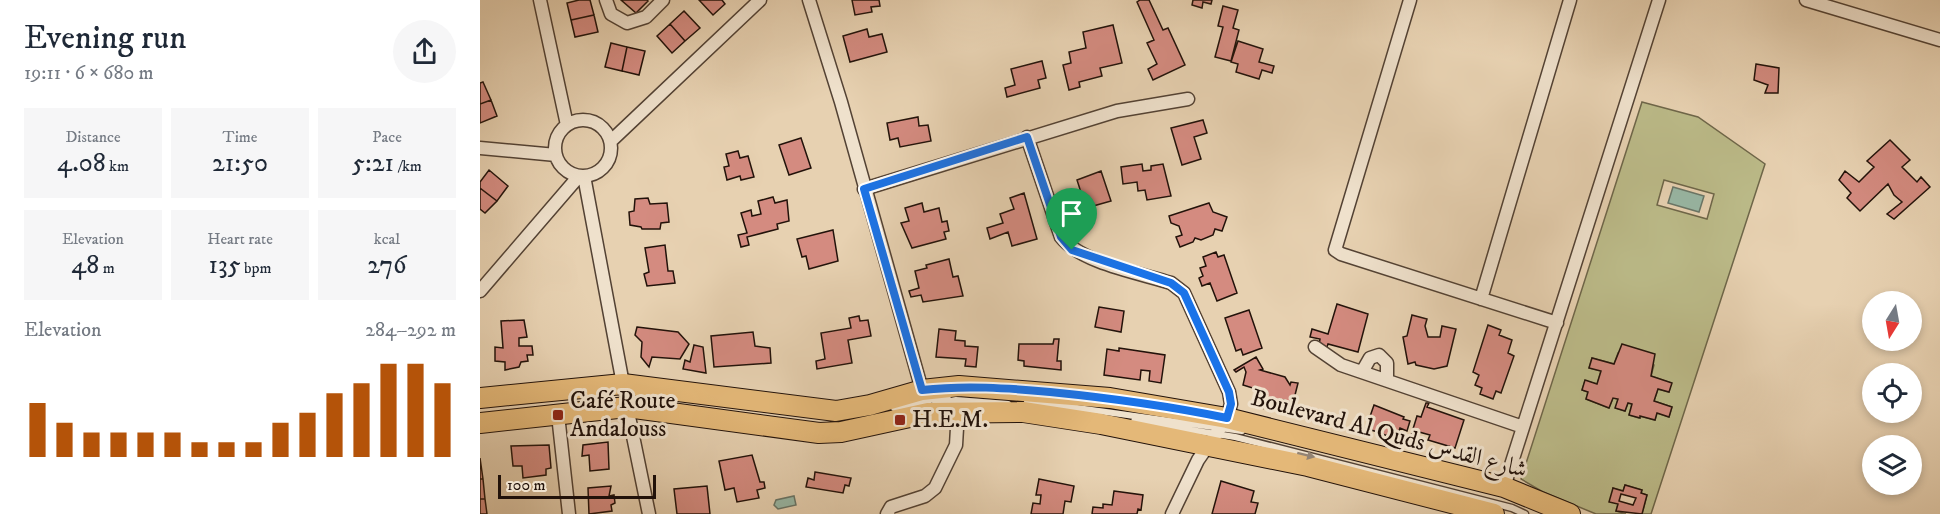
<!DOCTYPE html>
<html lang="en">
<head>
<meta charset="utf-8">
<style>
  body { margin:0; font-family:"IM FELL DW Pica",Amiri,serif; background:#f6f6f7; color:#1f2937; height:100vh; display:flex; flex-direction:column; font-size:22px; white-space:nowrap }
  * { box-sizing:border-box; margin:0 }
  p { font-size:20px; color:#747a83 }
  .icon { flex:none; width:33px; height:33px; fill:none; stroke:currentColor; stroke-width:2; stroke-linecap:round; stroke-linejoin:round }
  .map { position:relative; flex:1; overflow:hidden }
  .details { display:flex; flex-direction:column; background:#fff; width:480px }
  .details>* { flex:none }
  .needle { width:39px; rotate:191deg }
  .controls { position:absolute; left:1382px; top:291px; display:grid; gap:12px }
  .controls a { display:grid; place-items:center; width:60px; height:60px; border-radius:50%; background:#fff; box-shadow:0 3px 9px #0003; font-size:30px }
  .scale { position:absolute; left:18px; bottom:15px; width:158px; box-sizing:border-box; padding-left:6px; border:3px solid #22120a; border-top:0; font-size:16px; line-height:21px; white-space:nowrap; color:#22120a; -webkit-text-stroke:4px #efe1cc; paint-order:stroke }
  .pin { position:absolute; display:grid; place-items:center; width:51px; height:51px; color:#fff; margin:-62px -26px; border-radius:50% 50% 50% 0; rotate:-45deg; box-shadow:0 0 6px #0007 }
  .pin .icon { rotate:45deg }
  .round { display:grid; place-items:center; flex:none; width:63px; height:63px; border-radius:32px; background:#f6f6f7 }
  .head { display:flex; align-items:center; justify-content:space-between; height:102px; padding:0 24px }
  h1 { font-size:33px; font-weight:600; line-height:45px }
  .figures { display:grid; grid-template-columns:repeat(3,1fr); gap:9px; height:102px; padding:6px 24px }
  .figures div { display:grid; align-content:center; border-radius:0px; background:#f6f6f7; text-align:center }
  .figures b { font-size:26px; font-weight:600 }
  .figures small { font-size:16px; font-weight:400 }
  .figures p { font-size:16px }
  .chart { height:168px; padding:12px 24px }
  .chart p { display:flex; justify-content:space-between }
  .chart svg { width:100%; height:108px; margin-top:6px; stroke:#b45309; stroke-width:6 }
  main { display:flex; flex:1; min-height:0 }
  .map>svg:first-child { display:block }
</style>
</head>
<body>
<main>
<section class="details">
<div class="head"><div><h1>Evening run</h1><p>19:11 · 6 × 680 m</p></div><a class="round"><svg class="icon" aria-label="share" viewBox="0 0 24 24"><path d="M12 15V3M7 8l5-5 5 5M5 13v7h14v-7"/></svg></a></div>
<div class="figures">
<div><p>Distance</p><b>4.08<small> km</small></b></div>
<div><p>Time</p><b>21:50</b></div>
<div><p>Pace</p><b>5:21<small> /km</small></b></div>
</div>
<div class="figures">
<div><p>Elevation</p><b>48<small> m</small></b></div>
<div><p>Heart rate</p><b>135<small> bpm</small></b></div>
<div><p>kcal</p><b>276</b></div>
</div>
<div class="chart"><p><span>Elevation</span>284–292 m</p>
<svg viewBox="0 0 160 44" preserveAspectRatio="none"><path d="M5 44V22M15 44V30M25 44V34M35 44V34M45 44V34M55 44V34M65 44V38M75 44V38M85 44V38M95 44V30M105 44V26M115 44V18M125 44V14M135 44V6M145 44V6M155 44V14"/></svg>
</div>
</section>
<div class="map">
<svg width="1460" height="514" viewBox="0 0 1460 514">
  <rect width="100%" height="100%" fill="#e7d1b1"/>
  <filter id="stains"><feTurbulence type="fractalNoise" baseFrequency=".00333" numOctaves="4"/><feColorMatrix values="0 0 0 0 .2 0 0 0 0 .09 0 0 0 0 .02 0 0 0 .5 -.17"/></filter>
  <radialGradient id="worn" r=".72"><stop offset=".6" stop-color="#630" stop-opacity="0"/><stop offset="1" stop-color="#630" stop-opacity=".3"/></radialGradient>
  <!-- green -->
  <path fill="#bbba88" stroke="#6e6649" stroke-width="1.5" fill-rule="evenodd" d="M1162,102L1218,117L1285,164L1171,514H1162L1167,495L1161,493L1162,490L1145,485L1143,491L1133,488L1138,504L1136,511L1146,514H1116L1063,492L1041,479ZM1184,180L1234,194L1227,219L1177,205ZM1138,353L1174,365L1171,376L1191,383L1189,392L1178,389L1174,401L1192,407L1189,417L1177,413L1175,420L1160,416L1159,418L1149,415L1152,404L1148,403L1145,411L1136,408L1138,399L1133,398L1129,408L1106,399L1108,392L1102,390L1105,381L1117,384L1121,371L1109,368L1112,358L1134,364Z"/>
  <!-- water -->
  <path fill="#98b8a6" stroke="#697668" stroke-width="1.5" d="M1193,187L1224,196L1219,212L1188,203Z
    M314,496L316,505L298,509L294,505L296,500Z"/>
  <!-- building -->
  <path fill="#d48b80" stroke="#22120a" stroke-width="1.5" fill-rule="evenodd" d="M99,0H110L114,15L91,20L87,3Z
    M141,0H167L168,1L156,13Z
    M219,0H242L245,4L233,15Z
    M372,0H399L400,6L391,7L392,12L375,15Z
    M660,0H669L683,30L688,28L705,65L673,80L668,69L677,64L667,43L674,40L657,2Z
    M713,0H732L731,4L723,2L722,8L712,5Z
    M743,6L758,10L753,28L759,30L751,61L735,57L743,27L738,26Z
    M204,11L220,28L205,41L190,24Z
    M114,15L118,32L95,37L91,20Z
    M190,24L205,41L192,53L177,36Z
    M633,25L642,63L620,68L622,76L599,82L600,87L589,90L583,65L591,63L589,52L606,48L603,32Z
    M387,29L389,37L402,34L407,52L370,62L363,36Z
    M758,41L783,49L779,62L794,66L792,73L782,70L779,79L756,72L758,64L751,62Z
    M131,43L147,47L142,71L125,67Z
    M147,47L165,51L159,75L142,71Z
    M562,61L566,78L558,80L560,88L527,97L525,88L535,85L531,69Z
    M1276,64L1299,68L1298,93H1285L1288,85L1274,80Z
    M3,82L11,100L0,104V83Z
    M11,100L17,116L0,123V104Z
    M438,117L439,126L448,125L451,141L420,147L418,138L410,140L407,123Z
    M723,120L727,133L714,137L721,159L702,165L691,128Z
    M321,138L331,168L309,175L299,145Z
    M1410,140L1430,160L1422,167L1437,182L1441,177L1450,187L1414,219L1407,214L1422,202L1414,195L1408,184L1380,211L1367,198L1371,193L1359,180L1365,171L1379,182L1394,167L1387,161Z
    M258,151L260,158L268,156L274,177L261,180L260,176L247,180L244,167L249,166L246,154Z
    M662,164L663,171L671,170V166L683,164L691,196L667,200L665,190L658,191L657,182L643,184L641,167Z
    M9,170L28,186L17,201L0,188V182Z
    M621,171L631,201L606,208L597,180Z
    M0,188L17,201L5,213L0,209Z
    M544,193L557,239L532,246L528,232L510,239L507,228L523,223L520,214L534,209L530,198Z
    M293,197L295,203L307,200L309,221L297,224L298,229L267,237L269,245L261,247L258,235L267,233L261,213L271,210L272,216L281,214L278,201Z
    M168,198L170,204L187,203L189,222L181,223L180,229H162L161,227L150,225L149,212L154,211L155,199Z
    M442,203L444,212L459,208L462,222L467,221L469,231L464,232L466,239L432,248L421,223L429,221L425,208Z
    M729,203L733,212L747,217L742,231L735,229L733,235L721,240L715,238L713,242L700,247L696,237L702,235L699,226L691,223L689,216Z
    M353,230L358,261L329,269L326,256L322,257L317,239Z
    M185,245L188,271H193L195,283L167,286L164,274L169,272L165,248Z
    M736,252L738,257L744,255L757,293L737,301L730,283L722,286L719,278L723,276L720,268L726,266L723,257Z
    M469,259L473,277L478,276L483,296L443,302L441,295L431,297L429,291L439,288L435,271L447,268L446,265Z
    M857,304L888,314L878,352L848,344L847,347L839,345L840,339L830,337L832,329L848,334Z
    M619,307L644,311L641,332L615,327Z
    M769,310L782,348L763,355L761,349L756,351L745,318Z
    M932,315L947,319L945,326L948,337H960L962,326L976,329L967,366L954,369L936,365L935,362L928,364L923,337L927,336Z
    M379,316L380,321L388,320L391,336L368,340L372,363L337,369L336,361L345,359L341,333L371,328L369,318Z
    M44,320L47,337L39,338V346H52L53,355H47L48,361L41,362L39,367L25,370V362L15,361V347L23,348L21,321Z
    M1008,325L1021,330L1019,335L1032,340L1028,353L1034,356L1021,393L1016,391L1013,399L1000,394L1002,388L995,385L999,375L993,372Z
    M157,327L198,332L209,344L200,359L172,357L169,367L161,357L162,342L155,335Z
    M459,329L476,331L475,340L485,341V346L498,347L496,367L485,366L486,359L456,357Z
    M273,332L275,346L290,348L291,363L234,367L231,336Z
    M574,339H579L577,361H581V370L544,366V361L538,360L539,344H573Z
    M1142,344L1175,354L1171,376L1192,383L1189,392L1178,389L1174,401L1192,407L1189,417L1177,413L1175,420L1160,416V418L1149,415L1152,404L1148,403L1145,411L1135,408L1138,399L1133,398L1129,408L1106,399L1108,392L1102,390L1105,380L1117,384L1121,371L1109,368L1112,358L1134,364Z
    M214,345L223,347L226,373L203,369L205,360L210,362Z
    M639,348L685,355L681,383L669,381L670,371L661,370L660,380L624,375L627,349L639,351Z
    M776,357L783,369L780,370L805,377L810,385L811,382L818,383L813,403L803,400L801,406L785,402L783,408L779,401L781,395L775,394L776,389L763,385L766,372L764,367L756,372L754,370Z
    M946,403H949L947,407L984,420L975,448L948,440L950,435L939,432L935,444L929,442L937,416L941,417Z
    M894,405L924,417L923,419L930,421L927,431L920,428L916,439L886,428Z
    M128,442L129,469L110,471L109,455L102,456L103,445Z
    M69,445L71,468L66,469V475L43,478L42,466H33L31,446Z
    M272,455L280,482H284L285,488L277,490L279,498L257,502L254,488L245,490L239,461Z
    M0,458L3,479H0Z
    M335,472L371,478L369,486L365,485L363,493L326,487L328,478L334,480Z
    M0,479H3L5,499H0Z
    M559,479L594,486L591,502L585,501L583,514H551L553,503L560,504L561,495H556Z
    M741,481L774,491L771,502L778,503L775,514H732Z
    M1145,485L1162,490L1161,493L1167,495L1162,514L1136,511L1138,504L1129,502L1133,488L1143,491ZM1141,494L1156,498L1153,505L1139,501Z
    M131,486L129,496L134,495L135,503L131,505L132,511L109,514L108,488Z
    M227,486L230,514H197L194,489Z
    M634,491L663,495L661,510L658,509L657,514H612L613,507L623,508V504L632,505Z
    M0,499H5L7,514H0Z"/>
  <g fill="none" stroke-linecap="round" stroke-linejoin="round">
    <defs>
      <path id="lane" d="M547,401L762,431
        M455,404L476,400L528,404
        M414,408L468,396
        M654,421L755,437L1032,508L1045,514"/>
      <path id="street" d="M60,0L87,125
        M126,0L131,14L147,23L166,17L183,0
        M329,0L361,102L442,390
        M930,0L855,250L861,254L1077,323
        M1326,0L1460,40
        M75 148a28 28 0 1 1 56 0a28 28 0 1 1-56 0Z
        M547,137L581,237C601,263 660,273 691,283L704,293L749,392L751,404L747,418L718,460L692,514
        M131,141L280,0
        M0,148L76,155
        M104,176L143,384
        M384,189L637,111L708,99
        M0,291L99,176
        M1001,299L1090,0
        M835,347L861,365L1043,427
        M882,372L890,358L899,355L907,363V380
        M147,407L169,514
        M78,415L89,514
        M1024,487L1179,0
        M407,514L411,507L445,496L455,488L476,445L478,411"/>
      <path id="primary" d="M0,398L143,384L356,411L390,405L442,390L479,386L630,398L747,418L1024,487L1090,514
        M0,423L147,407L339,433L361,432L448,413L543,412L621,424L828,466L1014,514"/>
    </defs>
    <!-- lane casing -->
    <use href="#lane" stroke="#534234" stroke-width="9"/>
    <!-- street casing -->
    <use href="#street" stroke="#534234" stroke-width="15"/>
    <!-- primary casing -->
    <use href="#primary" stroke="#22120a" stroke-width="22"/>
    <!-- lane -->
    <use href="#lane" stroke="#efe1cc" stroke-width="6"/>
    <!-- street -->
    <use href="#street" stroke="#efe1cc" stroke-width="12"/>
    <!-- primary -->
    <use href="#primary" stroke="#e4b878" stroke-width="20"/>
  </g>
  <!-- one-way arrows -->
  <defs><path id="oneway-solid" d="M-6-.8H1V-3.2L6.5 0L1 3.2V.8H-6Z" transform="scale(1.5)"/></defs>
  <use fill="#938475" href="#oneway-solid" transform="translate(826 455) rotate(14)"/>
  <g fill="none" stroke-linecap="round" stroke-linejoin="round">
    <defs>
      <path id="route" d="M547,137L581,237L592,250L691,283L704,293L749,392L751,404L747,418C689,406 630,398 570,392C527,388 485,385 442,390L384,189Z"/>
    </defs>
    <!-- route casing -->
    <use href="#route" stroke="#fff" stroke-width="12"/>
    <!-- route -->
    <use href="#route" stroke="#1a73e8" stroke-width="8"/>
  </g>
  <!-- markers -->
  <g fill="#8f2418" stroke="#efe1cc" stroke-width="2">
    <rect x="72" y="409" width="12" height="12" rx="3"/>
    <rect x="414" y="414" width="12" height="12" rx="3"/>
  </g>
  <g text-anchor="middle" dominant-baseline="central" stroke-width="6" stroke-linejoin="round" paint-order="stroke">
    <!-- poi labels -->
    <g font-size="24" fill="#22120a" stroke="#efe1cc" text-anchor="start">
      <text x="90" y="401">Café Route<tspan x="90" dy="28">Andalouss</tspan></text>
      <text x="432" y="420">H.E.M.</text>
    </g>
    <!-- street labels -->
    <g font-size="24" fill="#22120a" stroke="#efe1cc">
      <text transform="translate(909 434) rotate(15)">Boulevard Al Quds شارع القدس</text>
    </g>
  </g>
  <rect width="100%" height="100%" filter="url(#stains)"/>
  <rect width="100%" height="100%" fill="url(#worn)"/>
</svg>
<div class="controls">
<a><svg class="needle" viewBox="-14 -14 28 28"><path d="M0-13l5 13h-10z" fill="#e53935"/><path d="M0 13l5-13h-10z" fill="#747a83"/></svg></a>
<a><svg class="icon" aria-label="locate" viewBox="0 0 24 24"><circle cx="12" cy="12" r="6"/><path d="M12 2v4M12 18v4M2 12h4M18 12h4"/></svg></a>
<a><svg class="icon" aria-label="layers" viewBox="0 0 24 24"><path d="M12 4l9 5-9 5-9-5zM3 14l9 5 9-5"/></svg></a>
</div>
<div class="scale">100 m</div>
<div class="pin" style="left:592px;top:250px;background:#1e9e55"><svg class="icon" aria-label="arrive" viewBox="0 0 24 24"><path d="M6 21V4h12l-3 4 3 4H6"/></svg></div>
</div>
</main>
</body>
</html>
